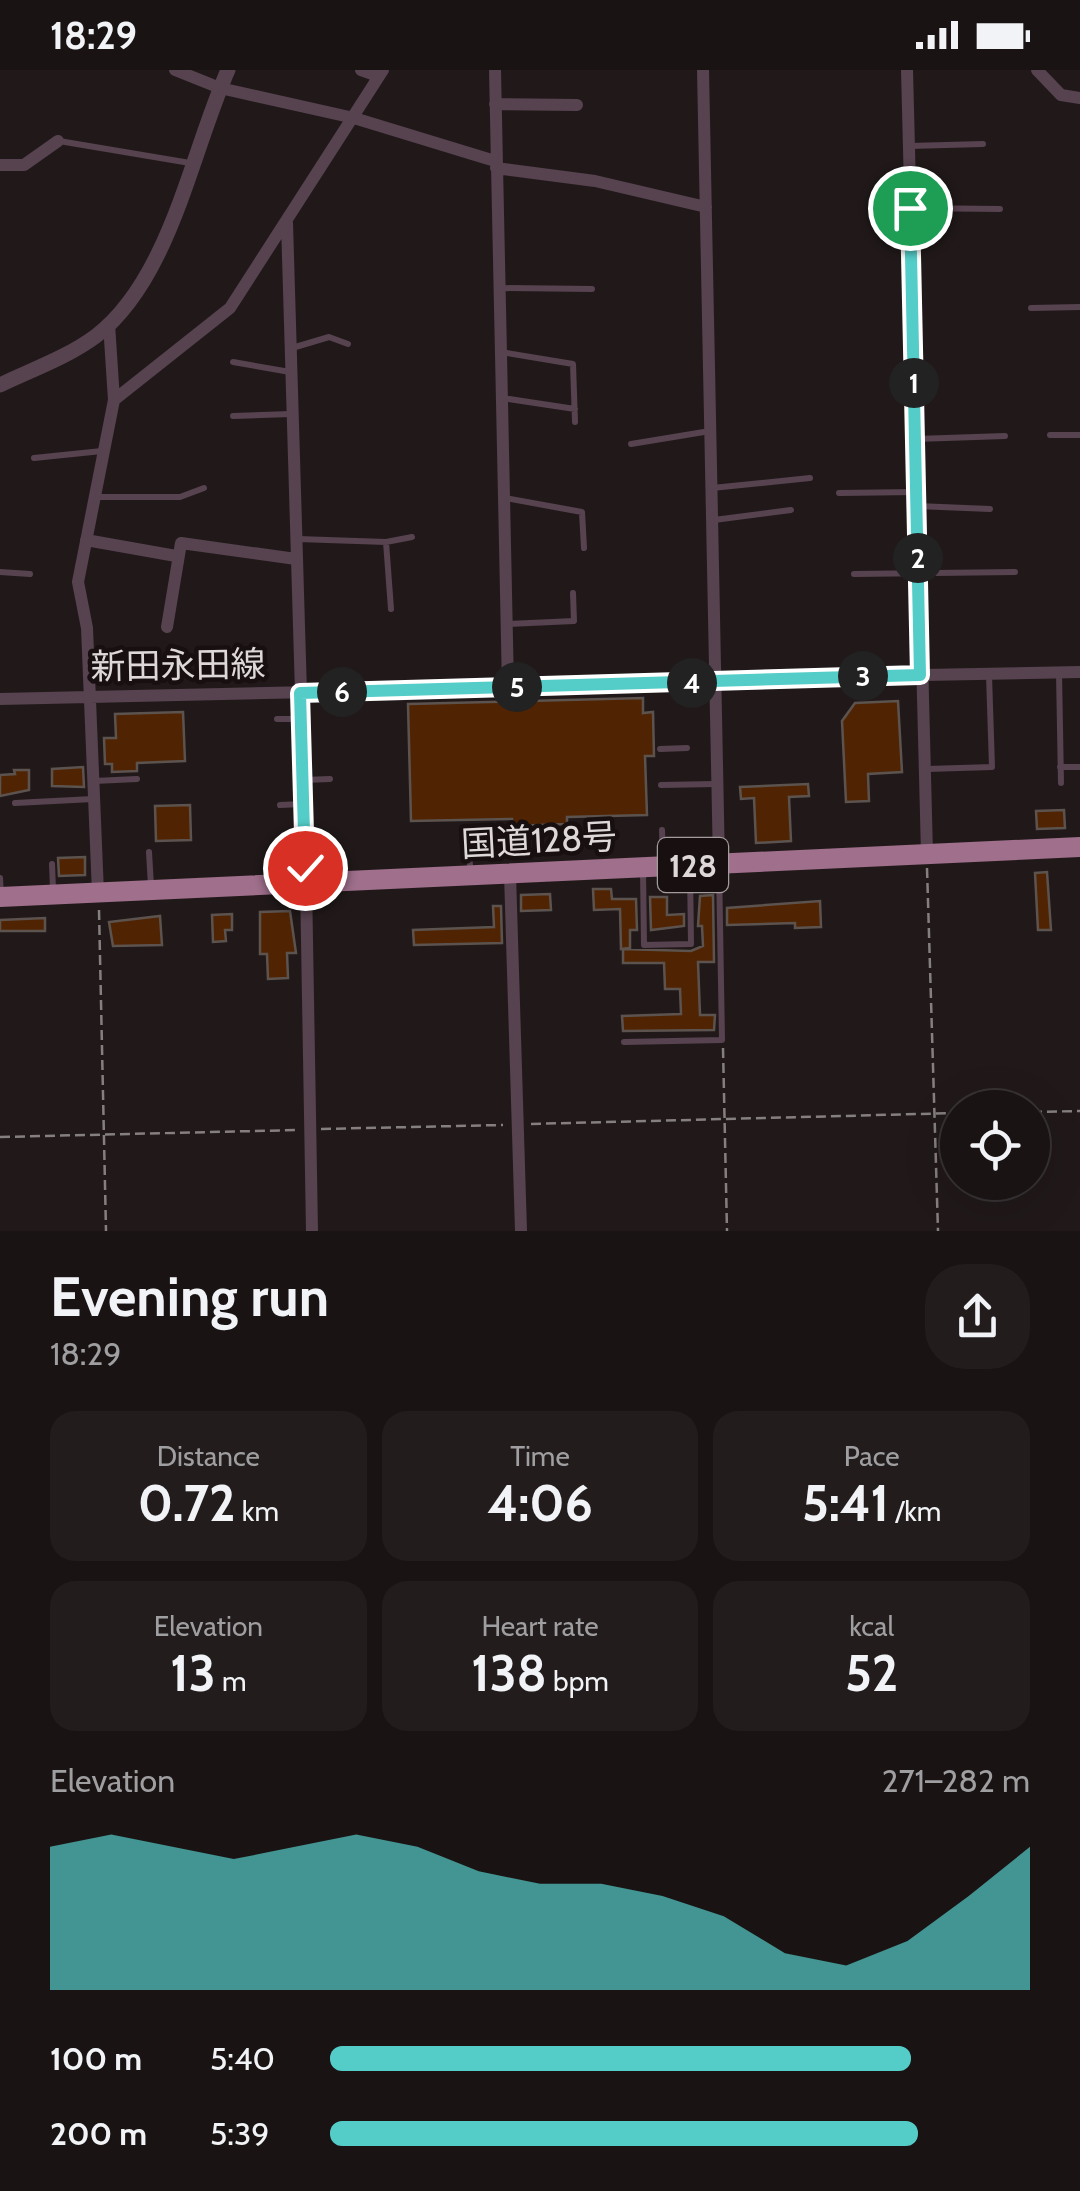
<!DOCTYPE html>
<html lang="en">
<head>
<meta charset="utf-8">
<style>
  body { margin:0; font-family:Cabin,"Noto Sans JP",sans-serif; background:#221c1c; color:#f1f3f6; height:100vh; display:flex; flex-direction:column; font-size:38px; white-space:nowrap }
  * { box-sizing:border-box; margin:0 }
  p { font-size:32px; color:#9f9ea0 }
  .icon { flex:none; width:55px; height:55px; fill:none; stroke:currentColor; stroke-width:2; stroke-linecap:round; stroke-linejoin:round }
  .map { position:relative; height:1161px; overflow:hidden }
  .details { display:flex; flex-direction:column; background:#191313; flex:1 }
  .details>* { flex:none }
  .buttons { position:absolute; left:940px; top:1020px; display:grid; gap:20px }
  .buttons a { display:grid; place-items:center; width:110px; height:110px; border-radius:50%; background:#191313; box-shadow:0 10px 40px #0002,0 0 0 2px #373233; font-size:50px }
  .pin { position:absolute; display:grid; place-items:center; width:85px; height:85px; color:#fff; margin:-42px; border:5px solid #fff; border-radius:50%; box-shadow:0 2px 10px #0007 }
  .km { position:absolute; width:50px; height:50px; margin:-25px; border-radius:50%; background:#222; color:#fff; font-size:28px; line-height:50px; text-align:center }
  .round { display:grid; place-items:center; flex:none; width:105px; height:105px; border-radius:40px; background:#221c1c }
  .overview { display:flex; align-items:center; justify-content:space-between; height:170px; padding:0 50px }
  h1 { font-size:55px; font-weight:700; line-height:75px }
  .figures { display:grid; grid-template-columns:repeat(3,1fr); gap:15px; height:170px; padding:10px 50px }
  .figures div { display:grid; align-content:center; border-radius:25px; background:#221c1c; text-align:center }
  .figures b { font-size:50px; font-weight:700 }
  .figures small { font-size:28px; font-weight:400 }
  .figures p { font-size:28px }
  .chart { height:280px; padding:20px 50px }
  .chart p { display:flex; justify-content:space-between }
  .chart svg { width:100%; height:180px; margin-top:10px; fill:#54cdc8; opacity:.7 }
  ul { padding:0 50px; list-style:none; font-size:32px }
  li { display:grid; grid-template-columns:160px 120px 1fr; align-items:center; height:75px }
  li i { height:25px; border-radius:12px; background:#54cdc8 }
  .status { display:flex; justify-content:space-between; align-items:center; height:70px; padding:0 50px; background:#191313; direction:ltr }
  .status svg { height:28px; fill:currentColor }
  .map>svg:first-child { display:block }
</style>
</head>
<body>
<div class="status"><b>18:29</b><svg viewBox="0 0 49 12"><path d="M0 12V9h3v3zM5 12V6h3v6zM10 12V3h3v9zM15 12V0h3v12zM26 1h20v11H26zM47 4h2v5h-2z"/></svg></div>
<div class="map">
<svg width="1080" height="1161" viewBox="0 0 1080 1161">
  <rect width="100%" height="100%" fill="#211919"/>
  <!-- building -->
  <path fill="#502402" stroke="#5c534f" stroke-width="2.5" d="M643,628V643L653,642L654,686H645L647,745L567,747V754L512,756V749L411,751L408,634Z
    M898,631L902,702L868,704L869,731L846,732L842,651L855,633Z
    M183,642L185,691L137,693V701L112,702V694H105L104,668H116L115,644Z
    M83,697L84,717L52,716V699Z
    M14,700H29V720L0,726V705L15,704Z
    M808,714L809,726L789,727L791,771L756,773L754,728L741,729L740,717Z
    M190,735L191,770L156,771L155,736Z
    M1064,740L1065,758L1037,759L1036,741Z
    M85,787V805L59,806L58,788Z
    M1047,802L1051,860H1038L1035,803Z
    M593,819H611L612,829H636L637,860H630V878L621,879L620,839L594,840Z
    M550,824L551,840L521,841V825Z
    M713,825L714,892H698L700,945H715L714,960L623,961L622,946L681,944L680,919H665L664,893H623V879L691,881L703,876L702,856H698L700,826Z
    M650,827H667V845L684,844V856L651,860Z
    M820,831L821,857L795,858V853L727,855V838Z
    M493,836H501L502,873L414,875L413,860L494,857Z
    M290,841L296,883H287L288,908L268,909L267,884H260V842Z
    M232,844V860H225L226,871L213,872L212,845Z
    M160,846L162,875L113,876L109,852Z
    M45,848V861H0V850Z"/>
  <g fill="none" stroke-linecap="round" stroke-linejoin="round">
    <!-- path -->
    <path stroke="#867f7f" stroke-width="2.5" stroke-dasharray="10 5" stroke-linecap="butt" d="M927,798L938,1161
      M99,840L106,1161
      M723,978L727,1161
      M1032,1042L1080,1041
      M531,1054L958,1043
      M321,1059L503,1055
      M0,1067L298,1060"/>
    <!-- service -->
    <path stroke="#57424f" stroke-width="6" d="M59,71L190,93
      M909,76L983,74
      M911,138L1000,139
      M498,218L592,219
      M1031,238L1080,237
      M292,278L329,267L348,274
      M501,282L573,294L575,352
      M233,292L290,302
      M502,328L575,339
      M233,346L291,344
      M1050,365H1080
      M916,369L1005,366
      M631,374L710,361
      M34,388L102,381
      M712,418L810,408
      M839,423L916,422
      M97,427H180L204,418
      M505,428L582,442L584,478
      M917,436L990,439
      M714,450L791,440
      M298,469L386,472L412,467
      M386,472L391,539
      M0,502L30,504
      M854,504L1015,502
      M508,554L574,551L573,523
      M1059,603L1061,713
      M277,649H300
      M660,679L687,678
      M1060,697H1080
      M927,699L992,697L989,605
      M304,710L330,709
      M94,711L137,709
      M661,715L716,714
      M15,733L93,729
      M280,735L302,734
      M662,760L663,790
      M469,765L470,799
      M149,782L151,816
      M52,794L53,819
      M643,802L644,875L691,874L690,797
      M0,808L1,825
      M624,972L722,970L719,795"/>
    <!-- minor -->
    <path stroke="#57424f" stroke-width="12" d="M175,0L220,18L354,48L495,91
      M361,0L378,6
      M495,0L508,617
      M703,0L719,794
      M907,0L927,784
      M1037,0L1061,25L1080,28
      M495,34L577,35
      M0,95H24L58,71
      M496,98L595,111L706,137
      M287,153L301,623
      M114,330L230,238L383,0
      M86,470L176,486
      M167,557L181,473L296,489
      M716,609L1080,602
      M0,629L716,613
      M510,804L521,1161
      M306,812L312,1161
      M98,823L87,558L78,512L114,330L109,254"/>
    <!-- tertiary -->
    <path stroke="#57424f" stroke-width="15" d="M0,315C31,300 68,287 96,266C170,209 191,83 228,0
      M301,623L306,812"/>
    <!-- trunk -->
    <path stroke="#9f6f8c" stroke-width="20" d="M0,827L1080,777"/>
  </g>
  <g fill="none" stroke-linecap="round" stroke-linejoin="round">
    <defs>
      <path id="route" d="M305,798L300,623L920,605L910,138"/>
    </defs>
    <!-- route casing -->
    <use href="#route" stroke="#fff" stroke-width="20"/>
    <!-- route -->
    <use href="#route" stroke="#54cdc8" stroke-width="12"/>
  </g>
  <g text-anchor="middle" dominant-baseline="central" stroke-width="9" stroke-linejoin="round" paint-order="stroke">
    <!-- shield labels -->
    <rect fill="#181010" stroke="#a39c9c" stroke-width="2.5" x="658" y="768" width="70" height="54" rx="8"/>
    <g font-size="32" font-weight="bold" fill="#ded8d8">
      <text x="693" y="795">128</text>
    </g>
    <!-- street labels -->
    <g font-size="35" fill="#ded8d8" stroke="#181010">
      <text transform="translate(178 595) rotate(-1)">新田永田線</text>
      <text transform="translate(539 770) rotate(-3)">国道128号</text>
    </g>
  </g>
</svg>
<div class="buttons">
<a><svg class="icon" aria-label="locate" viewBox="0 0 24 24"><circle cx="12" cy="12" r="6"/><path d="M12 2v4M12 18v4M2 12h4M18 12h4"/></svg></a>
</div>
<div class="pin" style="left:910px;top:138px;background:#1e9e55"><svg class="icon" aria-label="arrive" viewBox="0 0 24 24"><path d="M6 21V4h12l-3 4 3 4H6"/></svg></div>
<div class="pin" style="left:305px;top:798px;background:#d93025"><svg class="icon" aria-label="check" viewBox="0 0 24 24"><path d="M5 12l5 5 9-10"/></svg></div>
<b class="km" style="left:914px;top:313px">1</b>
<b class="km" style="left:918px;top:488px">2</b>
<b class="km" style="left:863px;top:606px">3</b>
<b class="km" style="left:692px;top:613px">4</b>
<b class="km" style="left:517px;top:617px">5</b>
<b class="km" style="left:342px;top:622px">6</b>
</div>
<section class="details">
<div class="overview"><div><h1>Evening run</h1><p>18:29</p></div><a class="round"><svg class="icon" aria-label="share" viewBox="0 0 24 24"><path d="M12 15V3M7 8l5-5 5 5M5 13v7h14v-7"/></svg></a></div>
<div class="figures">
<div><p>Distance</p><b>0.72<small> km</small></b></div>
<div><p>Time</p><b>4:06</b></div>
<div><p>Pace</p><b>5:41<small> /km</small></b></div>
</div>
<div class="figures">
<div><p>Elevation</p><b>13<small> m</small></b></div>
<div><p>Heart rate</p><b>138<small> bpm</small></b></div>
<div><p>kcal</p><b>52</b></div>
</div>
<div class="chart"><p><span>Elevation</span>271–282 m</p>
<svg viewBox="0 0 160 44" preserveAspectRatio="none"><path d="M0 44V9L10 6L20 9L30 12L40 9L50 6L60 9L70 15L80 18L90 18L100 21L110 26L120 35L130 38L140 32L150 21L160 9V44z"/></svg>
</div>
<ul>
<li><b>100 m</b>5:40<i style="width:83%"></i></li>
<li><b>200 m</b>5:39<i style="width:84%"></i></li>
</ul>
</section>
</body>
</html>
